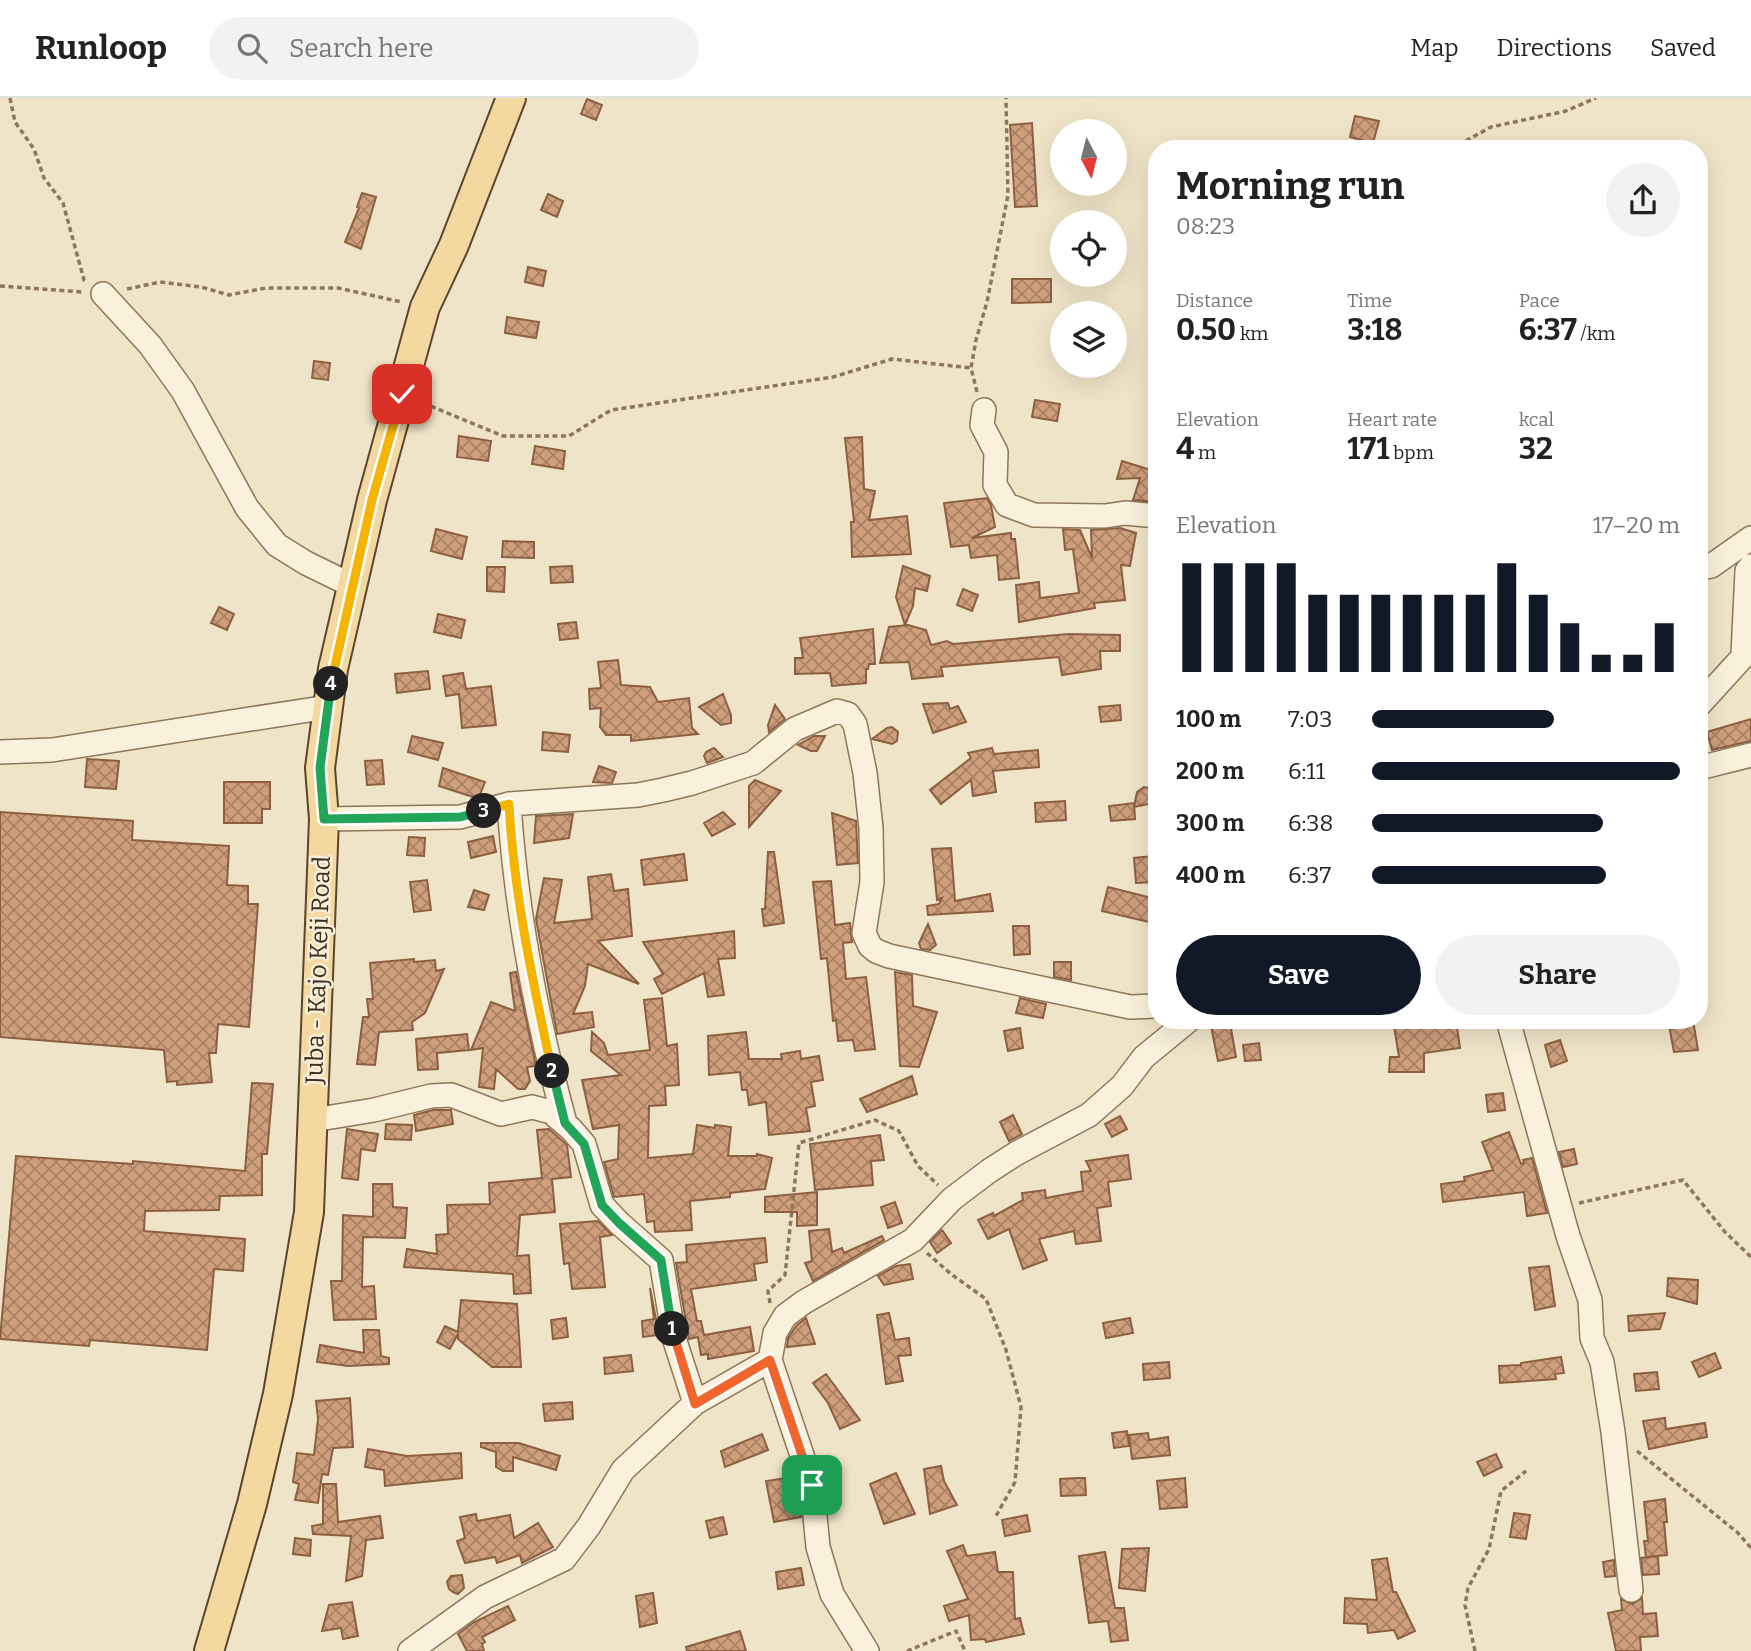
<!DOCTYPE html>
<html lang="en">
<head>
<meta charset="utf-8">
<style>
  body { margin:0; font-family:Bitter,serif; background:#f2f2f2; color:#222; height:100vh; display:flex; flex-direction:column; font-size:26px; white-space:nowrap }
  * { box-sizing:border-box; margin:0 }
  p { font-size:23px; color:#767676 }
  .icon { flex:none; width:38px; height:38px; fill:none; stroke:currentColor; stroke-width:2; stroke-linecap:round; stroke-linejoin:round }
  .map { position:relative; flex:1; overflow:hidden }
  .sheet { position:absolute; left:1148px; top:42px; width:560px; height:889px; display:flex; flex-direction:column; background:#fff; border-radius:28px; box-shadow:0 7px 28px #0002 }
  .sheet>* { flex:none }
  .needle { width:46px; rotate:173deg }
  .controls { position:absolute; left:1050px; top:21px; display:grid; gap:14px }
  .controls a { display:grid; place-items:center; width:77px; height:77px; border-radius:50%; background:#fff; box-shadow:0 7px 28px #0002; font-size:35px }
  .pin { position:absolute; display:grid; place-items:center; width:60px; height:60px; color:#fff; margin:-30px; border-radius:14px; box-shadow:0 4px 10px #0006 }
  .km { position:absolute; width:35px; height:35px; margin:-18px; border-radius:50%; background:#222; color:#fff; font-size:19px; line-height:35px; text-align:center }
  .round { display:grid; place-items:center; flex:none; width:74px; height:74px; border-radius:37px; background:#f2f2f2 }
  .summary { display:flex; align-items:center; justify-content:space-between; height:119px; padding:0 28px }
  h1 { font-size:38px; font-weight:700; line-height:52px }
  .stats { display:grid; grid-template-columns:repeat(3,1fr); gap:10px; height:119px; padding:7px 28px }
  .stats div { display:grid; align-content:center }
  .stats b { font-size:30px; font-weight:700 }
  .stats small { font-size:19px; font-weight:400 }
  .stats p { font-size:19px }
  .chart { height:196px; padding:14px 28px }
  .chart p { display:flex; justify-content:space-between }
  .chart svg { width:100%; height:126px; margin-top:7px; stroke:#111827; stroke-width:6 }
  .button { display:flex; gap:14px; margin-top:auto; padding:14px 28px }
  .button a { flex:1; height:80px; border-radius:42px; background:#111827; color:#fff; font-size:28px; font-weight:700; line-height:80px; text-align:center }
  .button a+a { background:#f2f2f2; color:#222 }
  ul { padding:0 28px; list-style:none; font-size:23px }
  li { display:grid; grid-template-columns:112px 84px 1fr; align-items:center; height:52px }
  li i { height:18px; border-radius:9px; background:#111827 }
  header { display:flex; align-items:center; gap:42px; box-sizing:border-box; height:98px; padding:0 35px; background:#fff; border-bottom:2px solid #e0e0e0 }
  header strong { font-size:33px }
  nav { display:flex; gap:38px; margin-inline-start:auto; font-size:24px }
  .search { width:490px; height:63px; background:#f2f2f2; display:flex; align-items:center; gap:18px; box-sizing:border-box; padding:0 24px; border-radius:38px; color:#767676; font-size:26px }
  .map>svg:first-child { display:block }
</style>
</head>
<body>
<header>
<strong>Runloop</strong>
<div class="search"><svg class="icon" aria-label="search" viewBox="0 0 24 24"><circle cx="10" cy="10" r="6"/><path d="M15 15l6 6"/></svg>Search here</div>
<nav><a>Map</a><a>Directions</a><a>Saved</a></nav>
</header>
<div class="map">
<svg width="1751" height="1553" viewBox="0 0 1751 1553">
  <defs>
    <pattern id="building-cross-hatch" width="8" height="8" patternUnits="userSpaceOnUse" patternTransform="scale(1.75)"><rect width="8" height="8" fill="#cf9f7d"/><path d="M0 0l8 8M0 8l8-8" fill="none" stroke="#a98266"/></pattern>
  </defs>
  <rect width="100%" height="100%" fill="#f0e4c8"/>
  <!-- building -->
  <path fill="url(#building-cross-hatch)" stroke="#8d5f41" stroke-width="2" d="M587,1L602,7L596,22L581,16Z
    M1355,18L1379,23L1373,45L1350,39Z
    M1032,25L1037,108L1015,109L1010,27Z
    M362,95L376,99L361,151L345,144L359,110L357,109Z
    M548,96L563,103L557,119L541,112Z
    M528,169L546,173L543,188L525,184Z
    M1012,181H1051V204L1012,205Z
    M507,219L539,224L536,240L505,235Z
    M314,263L330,265L328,282L312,280Z
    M1035,302L1060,306L1057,323L1032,319Z
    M459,338L491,343L488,363L457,359Z
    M862,339L864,391L875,393L869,422L907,418L911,456L852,459L851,424H854L845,340Z
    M535,348L565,353L563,371L532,366Z
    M1122,363L1157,374V404L1133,402L1140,380L1117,381Z
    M987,400L991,407L995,429L972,440L1011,435V441H1015L1019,480L999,482L997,457L971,460L969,447L951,449L944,405Z
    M1120,430L1136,435L1130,468L1121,467L1125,502L1094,505L1095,510L1019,524L1016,487L1039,484L1040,500L1079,495L1073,451L1065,452L1063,431L1080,432L1092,460L1091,432Z
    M436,431L467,439L462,461L431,453Z
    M503,443L534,444V460L502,459Z
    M572,468L573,484L551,485L550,469Z
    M903,468L930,478L927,493L915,490L913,508L905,527L896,499Z
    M487,469H505L504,494L487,493Z
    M963,491L978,497L972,513L957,507Z
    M219,509L234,516L227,532L211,525Z
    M438,516L465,522L461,540L434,534Z
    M576,524L578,540L560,542L558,526Z
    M908,527L926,532L931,547L947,543L953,546L1069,536L1120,537V553H1100L1101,571L1062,577L1059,559L941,569L943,578L912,581L909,564L880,565L889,529Z
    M873,531L875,566H869L868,571H866V585L832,588L830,575L795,576V560H803L800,540Z
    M618,562L621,587L650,589L658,604L689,600L692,630L698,636L631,643V637H606L600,629L601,610L590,611L589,591L601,590L598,564Z
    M428,573L430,591L397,595L395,576Z
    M463,575L466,591L491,588L496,627L462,630L459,596L446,598L443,578Z
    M723,596L731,617V625L721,627L699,609Z
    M948,605L950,611L958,608L966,624L933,635L923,606Z
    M775,607L785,621L769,634L768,627Z
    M1120,607L1121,622L1101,624L1099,609Z
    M1751,621V643L1712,652L1707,634Z
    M892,629L898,634L897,643L892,646L872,641L887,630Z
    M543,634L570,637L568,654L542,652Z
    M412,638L443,645L438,662L408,654Z
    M814,638H825L817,653H811L798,647Z
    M714,650L723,659L707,665L704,658L706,654Z
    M992,650L994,656L1038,652L1039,669L993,673L996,694L973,698L971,682L941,706L930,692L971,660L968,655Z
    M87,661L119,663L116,691L85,689Z
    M382,662L384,686L367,687L365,663Z
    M599,668L616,674L612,685L593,684Z
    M443,670L485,684L479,699L476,700L439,688Z
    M755,682L781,693L749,729V688Z
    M224,684H270V711H262V725H224Z
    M1144,689L1151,691L1153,702L1148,706L1134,709L1137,694Z
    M1065,703L1066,722L1036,724L1035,705Z
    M1134,705L1135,721L1111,723L1109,708Z
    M0,714L133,723L132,742L229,748L227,787L248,788V806H258L249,929L218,926L216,955H209L212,984L177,987V983L167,984L164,952L0,939Z
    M723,714L735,726L712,738L704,725Z
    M832,715L856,723L858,765L837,767Z
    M573,716L569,740L534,745L536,718Z
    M493,738L496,754L471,760L468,744Z
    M409,739L425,740L424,758L407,757Z
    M951,750L955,803L990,796L993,813L928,817L927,808L939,806L942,800L937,802L932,751Z
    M768,754H774L784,825L764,828L762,811H765Z
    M684,756L687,782L644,787L641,762Z
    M1152,758L1154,784L1136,785L1134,760Z
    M611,776L614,793L628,791L632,838L598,843L639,886L588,866L585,888L573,916L592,914L594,929L557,936L536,821L544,780L562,782L554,825L592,821L588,779Z
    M427,782L431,812L414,814L410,784Z
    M831,783L835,827L850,825L852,844L843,845L846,881L866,879L875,951L855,953L853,942L838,943L836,922L833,923L827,860L821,861L813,784Z
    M1108,789L1148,799L1153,825L1102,813Z
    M474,792L489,797L484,812L468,809Z
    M928,826L936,847L930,852L921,851L919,845Z
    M1013,828H1029L1030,856L1014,857Z
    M734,833L735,860L718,861L724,897L708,899L704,875L662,896L654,881L663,876L643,844Z
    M414,861V864L435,862L436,873L444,871L425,915L412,924L413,932L379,934L375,967L357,966L363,919H369L367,901H373L370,865Z
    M1054,864H1071V882L1054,879Z
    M516,874L536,968L527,969L530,983L525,991H518L496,971L494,991L479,989L483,950L471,952L491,904L515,913L510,875Z
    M895,874L912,877L913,908L937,914L919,969L900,968Z
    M662,900L667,948L677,946L679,987L665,988L666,1007L649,1008L648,1060L693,1056L697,1027L715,1030V1027L731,1029L728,1058H757V1056L772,1060L765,1091L730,1095V1099L690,1103L692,1132L655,1134L654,1123L647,1124L644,1096L614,1099L604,1064L618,1061L619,1027L593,1031L582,982L621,977L591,953L592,934L604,945L608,957L650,952L644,902Z
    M1020,900L1046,906L1043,920L1016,915Z
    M1424,922H1456L1460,950L1424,955V974H1389L1390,959H1399L1394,928Z
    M1668,922H1693L1698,952L1674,954Z
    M1230,925L1236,959L1218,963L1211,928Z
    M1020,930L1023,950L1008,953L1004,933Z
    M746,934L749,961H782L781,956L800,953L801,961L819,958L823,982L811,984L815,1008L806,1010L810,1033L769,1037L766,1004L749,1007L747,992H742L740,974L709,977L708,938Z
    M467,936L469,952L437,955L438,971L418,972L416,941Z
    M1560,942L1567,963L1551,969L1545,947Z
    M1259,945L1261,962L1245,963L1243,947Z
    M912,978L917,996L867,1014L860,1001Z
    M252,985L273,986L267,1056H262V1097L220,1098L219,1112L145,1113L144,1133L245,1141L243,1173L214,1171L207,1252L90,1242L89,1248L0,1241L16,1058L133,1066V1063L245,1073Z
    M1503,995L1505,1012L1488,1014L1486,997Z
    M433,1012H451L453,1026L416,1033L414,1017Z
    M1013,1017L1022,1036L1009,1043L1000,1024Z
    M1120,1018L1127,1031L1112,1039L1105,1026Z
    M386,1026L412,1027L411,1042L385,1041Z
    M347,1031L378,1036L375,1053L361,1051L358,1082L342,1080Z
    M549,1031L567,1047L571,1079L552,1081L555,1114L520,1117L517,1158L529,1157L531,1195L514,1196L513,1176L404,1169L407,1151L437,1156L436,1137L448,1136L447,1107L490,1106L489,1085L542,1080L537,1032Z
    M1509,1034L1521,1066L1524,1065L1523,1062L1532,1060L1547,1115L1527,1118L1524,1094L1443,1104L1441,1086L1465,1083L1464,1079L1493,1072L1482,1044Z
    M880,1037L884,1062L871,1063L873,1087L815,1092L810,1046Z
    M1574,1051L1577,1066L1563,1069L1559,1054Z
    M1128,1057L1131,1081L1108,1084L1111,1108L1097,1110L1101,1143L1076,1146L1074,1133L1039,1141L1047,1162L1023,1171L1009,1131L988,1141L978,1122L993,1115L994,1118L1023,1102L1022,1095L1045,1092L1046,1100L1083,1093L1081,1074L1091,1073L1086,1063Z
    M373,1086H392L393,1109L407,1110L405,1140L363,1139L362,1189L374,1188L376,1221L334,1222L331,1183H342L343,1117L373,1119Z
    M817,1094V1127L797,1128V1114H765V1099Z
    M895,1104L902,1125L888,1130L881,1109Z
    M598,1123L612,1137L600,1139L605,1189L572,1191L569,1165L564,1166L560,1126Z
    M829,1131L832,1154L842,1150L844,1155L882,1138L884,1142L813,1183L805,1165L812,1163L809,1133Z
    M942,1132L951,1145L937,1155L930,1144Z
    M765,1140L767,1164L754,1166L756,1182L691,1191L697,1223H701L704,1237L750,1229L754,1253L708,1261V1256L701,1257L698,1239L689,1241L676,1165L687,1164L686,1147Z
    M910,1166L913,1181L884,1187L878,1178L896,1168Z
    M1549,1168L1555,1208L1535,1212L1529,1170Z
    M1668,1180L1698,1182L1697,1206L1667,1198Z
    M650,1190L659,1237L643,1239L642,1223L654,1221Z
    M461,1202L517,1206L521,1269H492L458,1241V1236L450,1251L437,1244L445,1228L458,1234Z
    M889,1215L895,1242L909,1240L911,1257L898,1258L903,1283L886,1286L877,1217Z
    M1665,1215L1660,1231L1629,1233L1628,1218Z
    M566,1220L568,1239L553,1241L551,1222Z
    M806,1220L815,1246L787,1249L788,1240L796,1228Z
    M1130,1220L1133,1235L1106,1240L1103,1225Z
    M363,1232H379L381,1258L389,1260V1266L348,1268L317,1264L320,1247L364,1255Z
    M1715,1255L1721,1270L1699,1279L1692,1264Z
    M631,1257L633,1273L605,1276L604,1260Z
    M1561,1259L1564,1275L1555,1276L1556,1281L1500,1285L1499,1268L1521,1267V1265Z
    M1169,1264L1170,1280L1144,1282L1143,1266Z
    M1657,1274L1659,1291L1636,1293L1634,1276Z
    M826,1276L860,1322L840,1331L828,1305L813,1285Z
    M350,1300L353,1349L333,1350L328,1377L322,1376L318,1405L295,1402L299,1386L293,1384L297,1355L314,1357L318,1321L316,1303Z
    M572,1304L573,1321L545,1323L543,1306Z
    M1665,1320L1666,1331L1705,1325L1707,1339L1649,1351L1643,1323Z
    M1127,1333L1129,1348L1114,1350L1112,1335Z
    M1148,1335L1149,1342L1168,1339L1170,1357L1132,1361L1129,1337Z
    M762,1336L768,1352L725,1369L721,1353Z
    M481,1345H519L560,1358L556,1372L513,1359V1373H503L496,1369V1354L481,1349Z
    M368,1351L407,1358L461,1355L462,1380L385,1388L384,1372L365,1369Z
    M1496,1356L1502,1369L1484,1378L1477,1364Z
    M941,1368L944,1383L957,1407L930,1416L924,1371Z
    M896,1375L915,1416L884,1426L870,1386Z
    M794,1379L801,1419L774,1424L766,1383Z
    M1077,1380H1085L1086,1397L1061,1398L1060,1381Z
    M1185,1380L1187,1409L1160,1411L1157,1383Z
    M323,1386H336L338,1424L380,1418L383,1440L366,1442L362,1478L346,1483L351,1438L313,1436L312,1428L323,1426Z
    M1665,1401L1667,1424H1664L1667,1457L1646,1459L1644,1443H1648L1644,1404Z
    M1514,1415L1530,1417L1526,1441L1510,1439Z
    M476,1416L477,1423L510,1417L514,1440L538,1425L553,1449L522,1465L520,1457L497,1465L495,1459L465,1465L457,1443L465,1440L460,1419Z
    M1027,1417L1030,1433L1005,1438L1002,1422Z
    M723,1419L727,1436L710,1440L706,1423Z
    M295,1440L311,1442L310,1458L293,1456Z
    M963,1447L967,1458L995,1454L998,1474H1013L1015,1521L1020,1520L1024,1536L986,1544L985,1541L971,1542L969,1517L949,1523L944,1508L968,1501L947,1453Z
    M1149,1450L1145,1493L1119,1490L1122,1451Z
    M1105,1454L1115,1510H1124L1128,1542L1111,1544L1108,1523L1089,1525L1079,1458Z
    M1658,1458L1659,1476L1643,1477L1641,1460Z
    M1387,1460L1393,1494H1396L1415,1533L1398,1541L1394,1532L1368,1535L1367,1526L1344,1525L1345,1500L1377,1502L1372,1462Z
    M1614,1462L1615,1478L1605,1479L1603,1464Z
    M801,1470L804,1487L778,1491L776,1474Z
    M462,1477L464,1490L458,1496L453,1494L449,1491L447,1484L451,1478Z
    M653,1495L657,1525L640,1529L636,1498Z
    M1642,1500L1643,1516L1656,1515L1658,1538L1640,1539L1641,1553H1616L1608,1515L1622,1512L1621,1501L1632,1506Z
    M352,1504L358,1538L343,1541L341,1530L322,1533L329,1507Z
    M508,1508L515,1522L482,1539L485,1544L482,1546L484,1553H467L458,1536L474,1524Z
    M740,1533L746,1553H687L686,1549Z"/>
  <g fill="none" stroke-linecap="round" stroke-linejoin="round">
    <defs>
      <path id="minor" d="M103,196L150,247L183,293L247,410L277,447L306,465L353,488
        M984,312L982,327L996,354L995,387L1007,407L1034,417L1105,418L1125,415L1157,418
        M1699,471L1711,468L1751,440
        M1743,556L1747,473L1751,468
        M1699,607L1751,550
        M0,654L52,652L328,609
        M1699,670L1751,657
        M509,706C516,813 537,922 565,1025
        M324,721L460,719L509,706L638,697L663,692L692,685L753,665L795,631L837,613L848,616L855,626L865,675L871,730L872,784L864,835L870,848L876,853L889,858L1130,909L1157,908
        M1508,922L1568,1138L1590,1202L1592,1240L1602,1264L1613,1334L1631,1492
        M313,1022L374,1012L431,998L451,997L501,1016L532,1009L551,1014L571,1031L584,1046L602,1107L619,1125L661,1162L674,1240L695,1305
        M770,1262L812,1387L818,1449L832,1496L867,1553
        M410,1553L485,1499L564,1461L589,1428L623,1372L695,1305L770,1262L775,1235L785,1218L804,1204L913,1142L952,1101L989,1073L1017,1055L1089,1017L1122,988L1144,959L1189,922"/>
      <path id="major" d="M209,1553L252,1406L278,1296L309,1114L324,721L320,670L333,571L372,402L425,209L454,147L511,0"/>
    </defs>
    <!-- minor casing -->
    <use href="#minor" stroke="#8d765c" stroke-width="26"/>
    <!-- major casing -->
    <use href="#major" stroke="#5b4430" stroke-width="32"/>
    <!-- path -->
    <path stroke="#8d765c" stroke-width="3.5" stroke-dasharray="5 3.5" stroke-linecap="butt" d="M10,0L15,24L34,51L44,80L63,105L84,182L87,185
      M1451,51L1491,29L1566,13L1596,0
      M0,188L82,194
      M127,191L160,184L201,189L229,197L266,190H338L402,204
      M977,294L971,270L976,242L987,204L1008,97L1006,0
      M423,305L503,338H569L611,312L833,279L892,261L971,270
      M1579,1105L1683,1082L1725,1134L1751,1159
      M927,1155L951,1176L986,1201L1006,1252L1021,1309L1015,1384L996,1418
      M770,1205L768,1193L785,1177L799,1045L875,1022L899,1033L918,1068L938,1087
      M1637,1353L1738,1435L1751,1450
      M907,1553L956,1533L965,1553
      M1475,1553L1465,1507L1468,1490L1489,1451L1501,1393L1526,1373"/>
    <!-- minor -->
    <use href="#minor" stroke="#faf1dc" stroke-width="23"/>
    <!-- major -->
    <use href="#major" stroke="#f3d9a0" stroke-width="28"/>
  </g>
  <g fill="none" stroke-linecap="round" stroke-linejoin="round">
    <defs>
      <path id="split-1" d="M672,1231L695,1306L770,1262L812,1387"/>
      <path id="split-2" d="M552,973L565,1025L584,1046L602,1107L619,1125L661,1162L672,1231"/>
      <path id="split-3" d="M484,713L509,706C514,797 533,885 552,973"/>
      <path id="split-4" d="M331,586L320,670L324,721L460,719L484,713"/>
      <path id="split-5" d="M331,586L372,402L402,296"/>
    </defs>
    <!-- split-1 casing -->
    <use href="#split-1" stroke="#fff" stroke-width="14"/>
    <!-- split-2 casing -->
    <use href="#split-2" stroke="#fff" stroke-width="14"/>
    <!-- split-3 casing -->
    <use href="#split-3" stroke="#fff" stroke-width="14"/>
    <!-- split-4 casing -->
    <use href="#split-4" stroke="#fff" stroke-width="14"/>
    <!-- split-5 casing -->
    <use href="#split-5" stroke="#fff" stroke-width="14"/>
    <!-- split-1 -->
    <use href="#split-1" stroke="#f0652b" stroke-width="9"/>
    <!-- split-2 -->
    <use href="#split-2" stroke="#22a559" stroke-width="9"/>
    <!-- split-3 -->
    <use href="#split-3" stroke="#f5b400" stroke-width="9"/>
    <!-- split-4 -->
    <use href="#split-4" stroke="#22a559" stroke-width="9"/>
    <!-- split-5 -->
    <use href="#split-5" stroke="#f5b400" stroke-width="9"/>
  </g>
  <g text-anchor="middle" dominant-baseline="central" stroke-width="5" stroke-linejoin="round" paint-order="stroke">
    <!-- street labels -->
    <g font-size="24" fill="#3d2e20" stroke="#f7eed8">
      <text transform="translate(318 872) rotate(-88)">Juba - Kajo Keji Road</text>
    </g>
  </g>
</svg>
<div class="controls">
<a><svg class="needle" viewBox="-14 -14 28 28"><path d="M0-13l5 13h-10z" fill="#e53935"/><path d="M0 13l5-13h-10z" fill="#767676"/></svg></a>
<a><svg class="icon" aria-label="locate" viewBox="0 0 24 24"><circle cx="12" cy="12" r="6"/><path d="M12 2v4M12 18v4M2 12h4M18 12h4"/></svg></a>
<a><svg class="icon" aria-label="layers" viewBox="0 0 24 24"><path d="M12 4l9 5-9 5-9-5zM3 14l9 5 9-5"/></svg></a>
</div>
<div class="pin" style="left:812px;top:1387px;background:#1e9e55"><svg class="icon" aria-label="arrive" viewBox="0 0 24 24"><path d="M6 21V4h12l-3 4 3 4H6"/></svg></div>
<div class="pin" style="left:402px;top:296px;background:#d93025"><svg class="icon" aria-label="check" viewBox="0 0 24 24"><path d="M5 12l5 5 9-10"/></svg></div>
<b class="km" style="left:672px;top:1231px">1</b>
<b class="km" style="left:552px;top:973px">2</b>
<b class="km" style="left:484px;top:713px">3</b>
<b class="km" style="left:331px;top:586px">4</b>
<section class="sheet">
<div class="summary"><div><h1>Morning run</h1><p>08:23</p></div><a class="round"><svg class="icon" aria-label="share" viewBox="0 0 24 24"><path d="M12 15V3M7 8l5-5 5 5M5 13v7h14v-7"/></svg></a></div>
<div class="stats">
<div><p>Distance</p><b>0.50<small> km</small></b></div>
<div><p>Time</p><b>3:18</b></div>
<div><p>Pace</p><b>6:37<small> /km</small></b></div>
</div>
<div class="stats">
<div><p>Elevation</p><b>4<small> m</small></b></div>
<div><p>Heart rate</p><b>171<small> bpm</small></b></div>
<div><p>kcal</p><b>32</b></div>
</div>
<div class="chart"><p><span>Elevation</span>17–20 m</p>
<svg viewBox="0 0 160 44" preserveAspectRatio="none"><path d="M5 44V6M15 44V6M25 44V6M35 44V6M45 44V17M55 44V17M65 44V17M75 44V17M85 44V17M95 44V17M105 44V6M115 44V17M125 44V27M135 44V38M145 44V38M155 44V27"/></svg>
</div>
<ul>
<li><b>100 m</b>7:03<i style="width:59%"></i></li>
<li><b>200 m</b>6:11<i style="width:100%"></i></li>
<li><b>300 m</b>6:38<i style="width:75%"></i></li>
<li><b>400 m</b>6:37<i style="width:76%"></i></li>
</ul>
<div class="button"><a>Save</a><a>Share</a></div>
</section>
</div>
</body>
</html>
